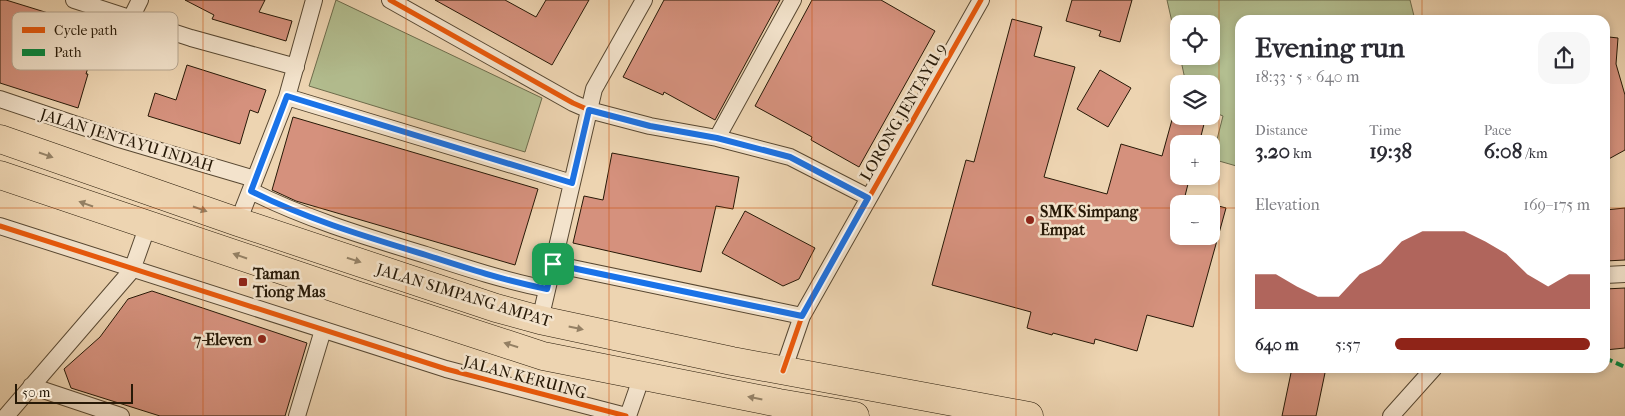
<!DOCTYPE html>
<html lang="en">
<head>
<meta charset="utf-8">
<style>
  body { margin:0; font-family:"IM FELL French Canon",serif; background:#f7f7f7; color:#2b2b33; height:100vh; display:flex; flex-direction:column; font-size:19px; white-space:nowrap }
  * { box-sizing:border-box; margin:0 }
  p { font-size:16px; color:#7c7c81 }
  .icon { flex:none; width:28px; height:28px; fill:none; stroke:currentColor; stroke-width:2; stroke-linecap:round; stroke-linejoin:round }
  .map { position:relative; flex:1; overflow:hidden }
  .drawer { position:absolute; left:1235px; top:15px; width:375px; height:358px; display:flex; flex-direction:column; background:#fff; border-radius:15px; box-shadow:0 2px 8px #0003 }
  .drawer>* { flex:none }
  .controls { position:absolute; left:1170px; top:15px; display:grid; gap:10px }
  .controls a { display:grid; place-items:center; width:50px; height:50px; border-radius:10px; background:#fff; box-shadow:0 2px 8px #0003; font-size:25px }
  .scale { position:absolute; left:15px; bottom:12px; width:118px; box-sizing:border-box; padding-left:5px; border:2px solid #271907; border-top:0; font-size:14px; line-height:18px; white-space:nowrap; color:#271907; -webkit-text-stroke:4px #f3e3cc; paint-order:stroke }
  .pin { position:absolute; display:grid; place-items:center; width:42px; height:42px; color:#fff; margin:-21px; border-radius:10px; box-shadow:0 2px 8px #0006 }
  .round { display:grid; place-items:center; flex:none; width:52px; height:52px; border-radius:15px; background:#f7f7f7 }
  .headline { display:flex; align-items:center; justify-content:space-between; height:85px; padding:0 20px }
  h1 { font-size:28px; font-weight:700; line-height:38px }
  .metrics { display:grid; grid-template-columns:repeat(3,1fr); gap:8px; height:85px; padding:5px 20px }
  .metrics div { display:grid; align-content:center }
  .metrics b { font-size:21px; font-weight:700 }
  .metrics small { font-size:14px; font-weight:400 }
  .metrics p { font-size:14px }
  .chart { height:140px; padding:10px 20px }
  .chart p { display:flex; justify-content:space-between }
  .chart svg { width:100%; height:90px; margin-top:5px; fill:#8f2418; opacity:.7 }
  ul { padding:0 20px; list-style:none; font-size:16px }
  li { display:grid; grid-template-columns:80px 60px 1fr; align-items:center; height:38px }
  li i { height:12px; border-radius:6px; background:#8f2418 }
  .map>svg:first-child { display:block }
</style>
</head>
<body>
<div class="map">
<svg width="1625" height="416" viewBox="0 0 1625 416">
  <rect width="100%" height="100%" fill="#edd4b1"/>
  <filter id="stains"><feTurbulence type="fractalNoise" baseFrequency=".004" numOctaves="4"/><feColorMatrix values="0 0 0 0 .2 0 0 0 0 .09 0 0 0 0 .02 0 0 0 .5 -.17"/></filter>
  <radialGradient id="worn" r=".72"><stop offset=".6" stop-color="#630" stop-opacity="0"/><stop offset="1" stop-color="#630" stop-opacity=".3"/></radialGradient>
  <!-- green -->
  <path fill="#b3be90" stroke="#6d6c4c" d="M336,0L542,98L525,152L309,86Z
    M1167,0H1410L1415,20H1240V167L1212,159L1223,116L1211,111V84H1186L1180,56H1211V24H1179V53Z"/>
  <!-- building -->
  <path fill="#d5917d" stroke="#271907" d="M0,0H6L100,29L86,74H88L78,108L0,83Z
    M185,0H265L259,12L292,21L286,41L212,19L214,15Z
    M435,0H505L536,17L546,0H589L552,65Z
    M664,0H780L715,120L664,92L663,95L623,77Z
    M812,0H881L935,31L859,167L811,140L812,137L755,106Z
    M1072,0H1132L1120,42L1099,36L1101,31L1066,21Z
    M1012,19L1042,27L1034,56L1075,67L1044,177L1107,194L1121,144L1162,156L1175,109L1179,110V116H1206L1199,144H1179V176H1190L1183,204H1179V220L1175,236H1211V204L1226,208L1193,327L1147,315L1137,351L1095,339L1094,344L1053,333L1052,335L1027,328L1031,312L932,285L966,160L974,162Z
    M1609,37L1618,38L1616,64L1625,95V150L1605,161V38Z
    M187,65L266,90L258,113L250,110L240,144L148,116L155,93L176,100Z
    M1100,70L1131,88L1108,127L1077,109Z
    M293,117L538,189L515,265L296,201L272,190Z
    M612,153L739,177L733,209L716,206L701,272L573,243L584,196L603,200Z
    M1625,208V260L1605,261V210Z
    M745,211L815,248L799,279L783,286L722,253Z
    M1625,288V348L1605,350V289Z
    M152,291L307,343L285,416H160L71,388L64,369L100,337L128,299Z
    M1292,368H1326L1316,416H1282Z"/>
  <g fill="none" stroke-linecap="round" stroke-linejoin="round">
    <defs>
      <path id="minor" d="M74,0L191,38L296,67
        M390,0L573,103L589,110L650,126L717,138L790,157L868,197
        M131,18L140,0
        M287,97L572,183
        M0,99L116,138L255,179
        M717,138L793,0
        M251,191C306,219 367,237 426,255C466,268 506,281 547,289
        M238,222L287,97L314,0
        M0,226L446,369L626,416
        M553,264L802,316
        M1605,275L1625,274
        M540,320L594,89L644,0
        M783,371L802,316L981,0
        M31,386L121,416
        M6,416L132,270L148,225
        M297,416L323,330
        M628,416L642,376
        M1391,416L1434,368"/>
      <path id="trunk" d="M0,139L238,222L496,308L540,320L732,361L1029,416
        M0,175L356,295L543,356L779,403L855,416"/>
    </defs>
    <!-- minor casing -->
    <use href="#minor" stroke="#584832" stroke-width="18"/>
    <!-- trunk casing -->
    <use href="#trunk" stroke="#271907" stroke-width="29"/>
    <!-- minor -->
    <use href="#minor" stroke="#f3e3cc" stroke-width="16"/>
    <!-- trunk -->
    <use href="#trunk" stroke="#edd4b1" stroke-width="28"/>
    <!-- quiet -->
    <path stroke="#00873e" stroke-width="4" stroke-dasharray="8 4" stroke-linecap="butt" d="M1605,358L1625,367"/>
    <defs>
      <path id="cycleway" d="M390,0L573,103L589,110L650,126L717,138L790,157L868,197
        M0,226L446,369L626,416
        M783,371L802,316L981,0"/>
    </defs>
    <!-- cycleway casing -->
    <use href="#cycleway" stroke="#f3e3cc" stroke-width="8"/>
    <!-- cycleway -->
    <use href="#cycleway" stroke="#e8590c" stroke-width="5"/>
  </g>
  <!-- one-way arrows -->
  <defs><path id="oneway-solid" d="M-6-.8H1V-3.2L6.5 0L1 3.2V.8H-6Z" transform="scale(1.25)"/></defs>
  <g fill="#948064">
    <use href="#oneway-solid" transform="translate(46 155) rotate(19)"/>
    <use href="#oneway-solid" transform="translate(86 204) rotate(-161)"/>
    <use href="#oneway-solid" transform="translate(200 209) rotate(19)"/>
    <use href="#oneway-solid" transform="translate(240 256) rotate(-161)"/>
    <use href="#oneway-solid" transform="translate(354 260) rotate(18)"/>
    <use href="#oneway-solid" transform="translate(576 328) rotate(12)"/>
    <use href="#oneway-solid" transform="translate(511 345) rotate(-162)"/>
    <use href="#oneway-solid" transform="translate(755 398) rotate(-169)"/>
  </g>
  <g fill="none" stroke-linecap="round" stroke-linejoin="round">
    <defs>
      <path id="route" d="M287,96L572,183L589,110L650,126L717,138L790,157L868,198L802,316L553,264L547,289C506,281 466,268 426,255C367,237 306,219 251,191Z"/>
    </defs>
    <!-- route casing -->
    <use href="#route" stroke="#fff" stroke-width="10"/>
    <!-- route -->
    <use href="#route" stroke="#1a73e8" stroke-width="6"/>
  </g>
  <!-- grid -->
  <path fill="none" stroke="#cb4f0b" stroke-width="1" stroke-opacity="0.55" d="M203,0V416M406,0V416M609,0V416M812,0V416M1016,0V416M1219,0V416M1422,0V20M0,208H1179M1211,208H1240M1605,208H1625M1422,368V416"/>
  <!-- markers -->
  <g fill="#8f2418" stroke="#f3e3cc" stroke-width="2">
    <circle cx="1030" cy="220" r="5"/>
    <rect x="238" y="277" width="10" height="10" rx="2.5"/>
    <circle cx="262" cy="339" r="5"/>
  </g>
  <g text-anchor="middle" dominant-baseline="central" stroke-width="5" stroke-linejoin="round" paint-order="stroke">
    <!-- street labels -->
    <g font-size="16" fill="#271907" stroke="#f3e3cc">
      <text transform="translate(903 112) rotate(-60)">LORONG JENTAYU 9</text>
      <text transform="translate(127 140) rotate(17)">JALAN JENTAYU INDAH</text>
      <text transform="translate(464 295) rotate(17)">JALAN SIMPANG AMPAT</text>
      <text transform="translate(525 377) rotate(15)">JALAN KERUING</text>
    </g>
    <!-- poi labels -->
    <g font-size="16" font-weight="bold" fill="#271907" stroke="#f3e3cc" text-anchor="start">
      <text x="1040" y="211">SMK Simpang<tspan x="1040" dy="18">Empat</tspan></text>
      <text x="253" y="273">Taman<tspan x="253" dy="18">Tiong Mas</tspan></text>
      <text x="252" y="339" text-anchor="end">7-Eleven</text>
    </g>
  </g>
  <!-- legend -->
  <rect x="12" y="12" width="166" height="58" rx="8" fill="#f3e3cc" stroke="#b6a691" stroke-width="1"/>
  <rect x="22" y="27" width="23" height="6" fill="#e8590c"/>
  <rect x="22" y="49" width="23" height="7" fill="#00873e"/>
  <g font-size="14" fill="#271907">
    <text x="54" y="35">Cycle path</text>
    <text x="54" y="57">Path</text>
  </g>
  <rect width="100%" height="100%" filter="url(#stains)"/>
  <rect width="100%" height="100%" fill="url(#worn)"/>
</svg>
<div class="controls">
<a><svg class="icon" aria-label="locate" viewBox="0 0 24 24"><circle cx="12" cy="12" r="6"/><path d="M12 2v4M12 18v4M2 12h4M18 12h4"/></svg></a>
<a><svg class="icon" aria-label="layers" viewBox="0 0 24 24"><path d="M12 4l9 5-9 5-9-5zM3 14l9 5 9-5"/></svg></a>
<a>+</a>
<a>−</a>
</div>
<div class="scale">50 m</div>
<div class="pin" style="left:553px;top:264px;background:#1e9e55"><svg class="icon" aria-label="arrive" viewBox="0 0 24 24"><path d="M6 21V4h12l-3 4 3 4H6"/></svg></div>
<section class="drawer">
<div class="headline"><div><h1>Evening run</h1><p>18:33 · 5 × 640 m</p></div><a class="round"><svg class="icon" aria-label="share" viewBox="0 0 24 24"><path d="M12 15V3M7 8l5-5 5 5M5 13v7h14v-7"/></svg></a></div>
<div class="metrics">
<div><p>Distance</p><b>3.20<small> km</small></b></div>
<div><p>Time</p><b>19:38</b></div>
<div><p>Pace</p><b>6:08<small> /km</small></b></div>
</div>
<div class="chart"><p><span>Elevation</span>169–175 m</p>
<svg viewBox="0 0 160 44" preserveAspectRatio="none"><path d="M0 44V27L10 27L20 33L30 38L40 38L50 27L60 22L70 11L80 6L90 6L100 6L110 11L120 17L130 27L140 33L150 27L160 27V44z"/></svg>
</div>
<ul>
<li><b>640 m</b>5:57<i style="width:100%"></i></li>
</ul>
</section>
</div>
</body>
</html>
